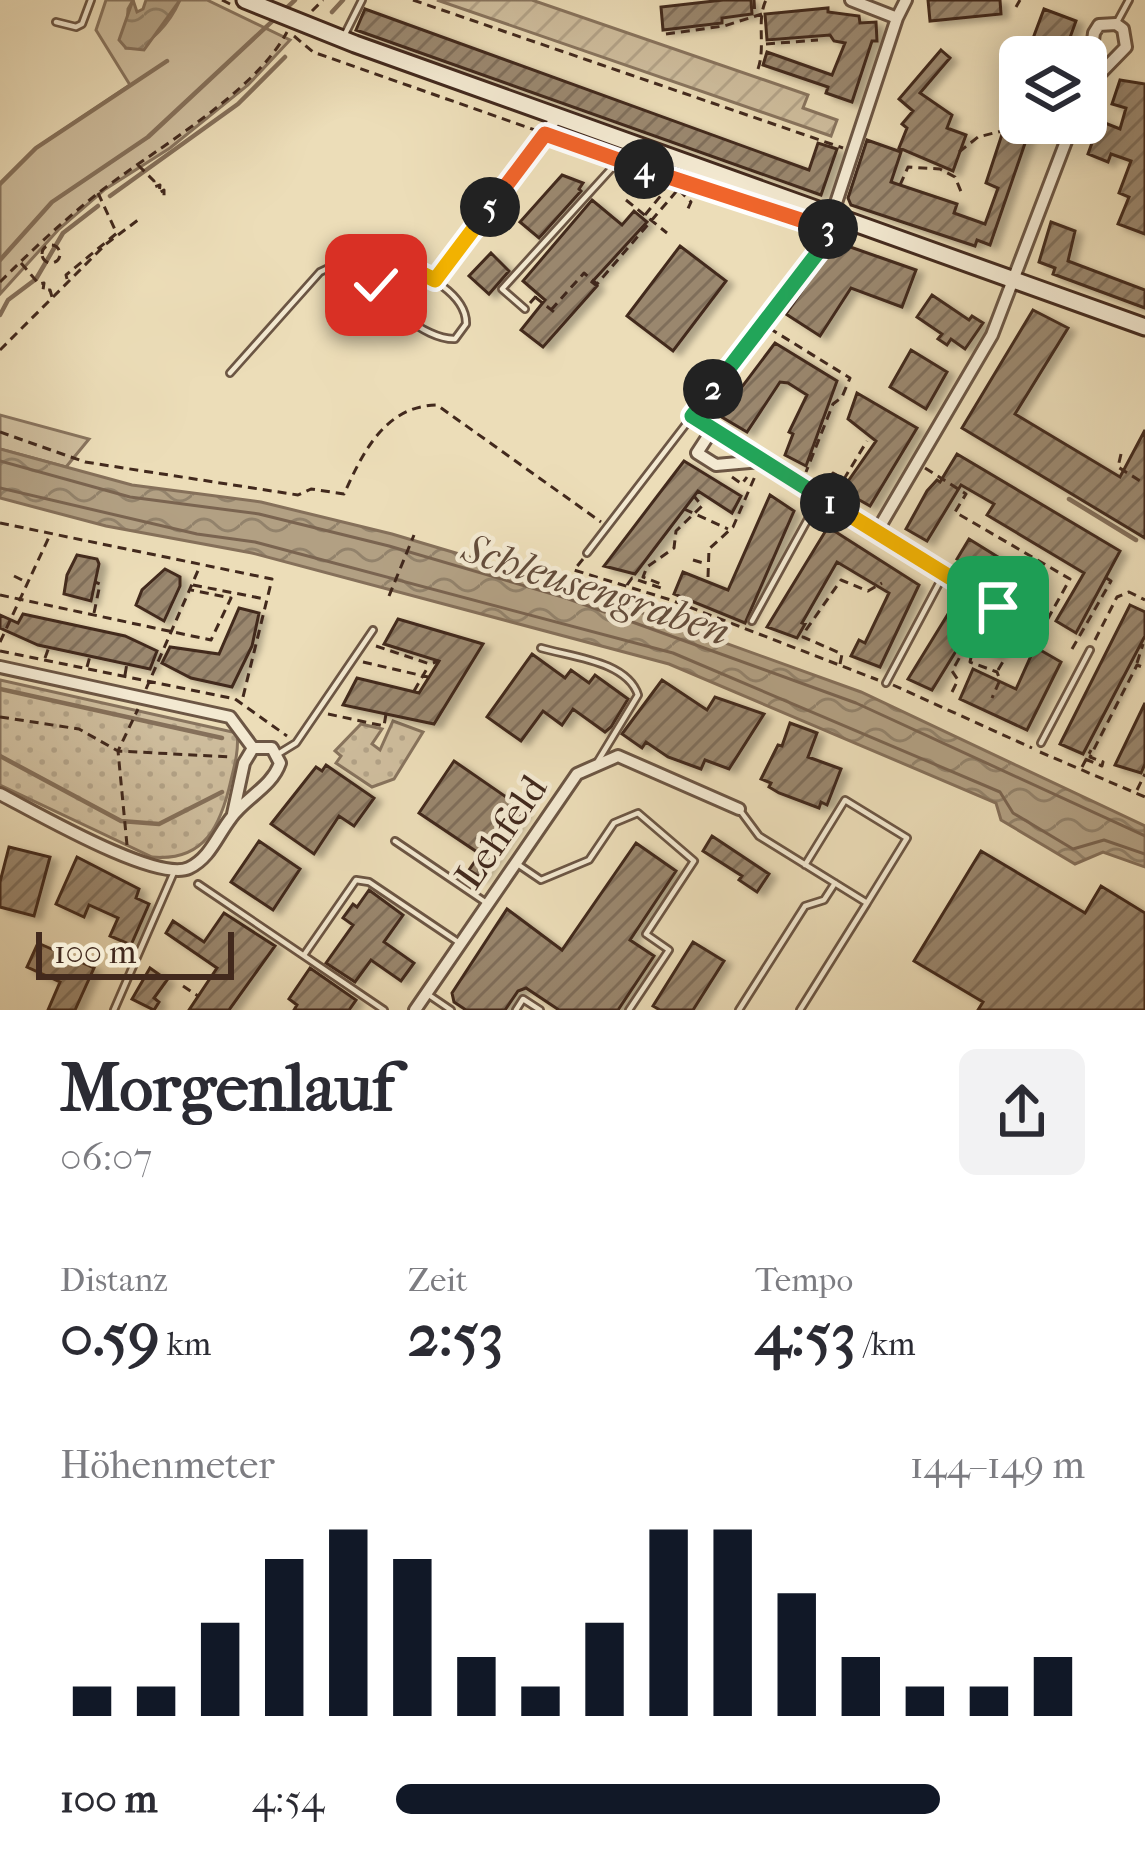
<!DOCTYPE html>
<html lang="de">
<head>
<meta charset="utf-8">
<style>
  body { margin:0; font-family:"IM FELL French Canon",serif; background:#f2f2f3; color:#2b2b33; height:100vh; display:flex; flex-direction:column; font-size:45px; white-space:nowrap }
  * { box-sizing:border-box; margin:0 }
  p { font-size:39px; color:#7c7c81 }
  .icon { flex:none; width:66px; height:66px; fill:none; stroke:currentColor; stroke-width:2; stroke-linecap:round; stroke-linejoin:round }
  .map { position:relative; height:1010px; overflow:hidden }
  .drawer { display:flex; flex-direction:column; background:#fff; flex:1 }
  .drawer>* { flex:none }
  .fabs { position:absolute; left:999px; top:36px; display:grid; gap:24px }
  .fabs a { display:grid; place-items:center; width:108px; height:108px; border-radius:18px; background:#fff; box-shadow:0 6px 30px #0003; font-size:60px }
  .scale { position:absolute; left:36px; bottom:30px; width:198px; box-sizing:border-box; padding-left:12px; border:6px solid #42291d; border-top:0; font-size:33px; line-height:42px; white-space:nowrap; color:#42291d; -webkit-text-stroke:9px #f3e9d1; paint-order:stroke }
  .pin { position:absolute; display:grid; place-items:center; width:102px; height:102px; color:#fff; margin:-51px; border-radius:24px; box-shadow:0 6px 18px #0006 }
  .km { position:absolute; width:60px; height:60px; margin:-30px; border-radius:50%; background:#222; color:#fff; font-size:33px; line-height:60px; text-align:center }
  .round { display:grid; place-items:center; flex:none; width:126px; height:126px; border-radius:18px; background:#f2f2f3 }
  .headline { display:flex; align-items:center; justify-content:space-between; height:204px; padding:0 60px }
  h1 { font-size:66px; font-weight:800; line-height:90px }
  .stats { display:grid; grid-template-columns:repeat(3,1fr); gap:18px; height:204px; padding:12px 60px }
  .stats div { display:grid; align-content:center }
  .stats b { font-size:60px; font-weight:800 }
  .stats small { font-size:33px; font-weight:400 }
  .stats p { font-size:33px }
  .chart { height:336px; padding:24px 60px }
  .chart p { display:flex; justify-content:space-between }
  .chart svg { width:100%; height:216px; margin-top:12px; stroke:#111827; stroke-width:6 }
  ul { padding:0 60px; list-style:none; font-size:39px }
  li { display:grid; grid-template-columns:192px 144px 1fr; align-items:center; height:90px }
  li i { height:30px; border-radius:15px; background:#111827 }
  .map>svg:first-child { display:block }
</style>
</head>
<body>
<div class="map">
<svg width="1145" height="1010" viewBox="0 0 1145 1010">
  <defs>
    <pattern id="park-dots" width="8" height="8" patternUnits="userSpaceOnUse" patternTransform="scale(3)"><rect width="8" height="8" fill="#cfbe9e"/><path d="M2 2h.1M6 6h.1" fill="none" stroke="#b3a388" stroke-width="1.8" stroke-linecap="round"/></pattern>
    <pattern id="garden-furrows" width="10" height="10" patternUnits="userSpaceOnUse" patternTransform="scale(3)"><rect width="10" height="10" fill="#cfbe9e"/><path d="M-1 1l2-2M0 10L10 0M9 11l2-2" fill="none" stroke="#b3a388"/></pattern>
    <pattern id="water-waves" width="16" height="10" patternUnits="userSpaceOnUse" patternTransform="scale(3)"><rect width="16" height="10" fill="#b2a083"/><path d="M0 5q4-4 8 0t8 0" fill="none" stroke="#92826b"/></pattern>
    <pattern id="building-hatch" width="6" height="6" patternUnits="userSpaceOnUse" patternTransform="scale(3)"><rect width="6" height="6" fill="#9a876e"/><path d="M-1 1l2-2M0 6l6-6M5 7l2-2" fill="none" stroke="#7f6e5a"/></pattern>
    <filter id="shadow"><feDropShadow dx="7" dy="4" stdDeviation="3" flood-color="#0004"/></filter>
  </defs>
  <rect width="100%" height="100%" fill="#ecddb8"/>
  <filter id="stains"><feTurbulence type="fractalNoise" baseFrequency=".00167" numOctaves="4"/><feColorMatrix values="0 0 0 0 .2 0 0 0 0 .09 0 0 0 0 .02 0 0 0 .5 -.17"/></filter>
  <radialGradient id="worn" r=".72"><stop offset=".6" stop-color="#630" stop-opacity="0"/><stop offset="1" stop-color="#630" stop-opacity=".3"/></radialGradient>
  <!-- grass -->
  <path fill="#cfbe9e" stroke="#88745e" stroke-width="3" d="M106,0H133L128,9L126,48C150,48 171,21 180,0H207L290,40L248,85L170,148L104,190L59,229L0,294V184L36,148L130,85L96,30Z
    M0,416V415L89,439L66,467L0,449Z"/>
  <!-- park -->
  <path fill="url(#park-dots)" stroke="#88745e" stroke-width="3" d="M0,680L237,733C239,749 235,764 231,780C221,825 205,862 152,857L0,785Z
    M393,721L423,732L394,779L372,787L336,763L341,756L335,751L361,724L382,729L372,744L380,750Z"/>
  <!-- garden -->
  <path fill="url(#garden-furrows)" stroke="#88745e" stroke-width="3" d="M437,0H532L808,95L803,108L837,120L831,136Z"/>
  <!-- water -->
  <path fill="url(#water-waves)" stroke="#85705a" stroke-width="3" d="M133,0L137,12L143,9L146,0H180L144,50L126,48L119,40Z
    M0,449L132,485L261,502L392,534L570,587L861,692L1145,826V867L1103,852L1075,864L1001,820L996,803L669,664L252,553L106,526L0,498Z"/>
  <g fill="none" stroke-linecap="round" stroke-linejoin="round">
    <!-- shore -->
    <path stroke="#7a6450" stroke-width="3" d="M0,461L130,497L259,514L389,546L566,598L856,703L1145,836
      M0,488L197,534L255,542L673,653L1000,792L1013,813L1073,849L1104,840L1145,854"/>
    <!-- stream -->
    <path stroke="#85705a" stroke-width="4.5" d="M332,12L343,0
      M0,184L36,148L167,61
      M110,196L238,104L285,57
      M0,260L52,202L148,137L295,0
      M0,315L8,300L36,279L63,233L98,206
      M1069,499L1136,540
      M0,689L222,738
      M0,756L121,821L159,824L222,792"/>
  </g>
  <!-- building -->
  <path fill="url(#building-hatch)" stroke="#42291d" stroke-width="3" filter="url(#shadow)" d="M723,0H751L752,14L722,18V23L663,30L661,7Z
    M928,0H1000L1001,14L930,21Z
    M828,8V12L859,16L860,23L876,22L877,41H872L852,102L826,93L828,87L763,65L767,52L832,75L845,43L834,41L830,35L767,40L765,14Z
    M365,9L809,170L818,143L837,149L821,195L356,30Z
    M1044,9L1076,21L1063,57H1026Z
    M941,50L950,58L920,93L952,115L947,128L966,135L953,171L899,148L907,128L902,124L913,111L899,99Z
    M1120,80L1145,84V234L1118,224L1129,197L1119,193L1131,161L1111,154L1108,162L1088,154L1100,121L1120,129L1126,108L1112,104Z
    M1020,98V123H1032L990,245L977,240L975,246L851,205L848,198L867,140L901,152L891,182L957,204L954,213L985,224L998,188L986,183L1007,119L1011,120Z
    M562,175L583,183L579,189L581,191L539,238L520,222Z
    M592,200L622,225L634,211L647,222L592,282L597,286L543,347L521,330L545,300L523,281Z
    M1051,222L1075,231L1068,261L1145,290V308L1053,274L1055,268L1039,262Z
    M836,242L916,270L902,307L851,288L820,336L786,314Z
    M680,246L726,281L673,351L627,316Z
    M491,253L509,271L489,294L469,276Z
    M932,295L969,320L972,316L983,323L965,349L951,339L947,345L938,339L942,334L917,317Z
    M1033,310L1068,328L1015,414L1120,477L1145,430V538L962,428Z
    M775,343L837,381L806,466L785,455L793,434L789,432L807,395L788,383L780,382L747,432L720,416Z
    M911,350L947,372L926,409L890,387Z
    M857,393L917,428L870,506L842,490L876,441L848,419Z
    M957,454L1120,551L1076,633L1056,621L1084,573L987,515L994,504L961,485L927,541L906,529L927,491L937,480L940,482Z
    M684,461L741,496L732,513L698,491L635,574L604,566Z
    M770,495L794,511L745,623L674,594L683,572L728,590Z
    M828,527L919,585L880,667L851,656L859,640L865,643L889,593L837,562L802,623L805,624L797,638L767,627Z
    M969,539L1006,562L994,582L957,559Z
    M77,555L97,559L99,564L91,601L64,594L67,575Z
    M165,569L180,577V586L164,621L136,605L142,590Z
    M956,601L1010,632L996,656L964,638L932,690L908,679Z
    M1130,605L1145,612V636L1083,754L1060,744Z
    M239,608L259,613L252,646L232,687L191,678L162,663L170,647L219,654Z
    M23,614L125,636L157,651L150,669L38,645L0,628V615L18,623Z
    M398,619L483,644L434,724L343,705L357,678L419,693L439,661L384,644Z
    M1035,647L1061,662L1027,730L960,699L973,669L1016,689Z
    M532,654L565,678L571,670L589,683L595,675L628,699L611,727L605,732L573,709L562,725L543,711L521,741L487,717Z
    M662,680L707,710L715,697L764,714L729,769L705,760L701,769L668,757L646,742L642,748L622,734Z
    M1145,703V764L1141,773L1115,765Z
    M790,723L817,733L808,757L841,769L827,805L821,802L819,808L779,793L769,787L771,783L761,779L778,745L782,746Z
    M454,761L525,810L480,877L469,870L480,854L419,813Z
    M326,765L374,798L354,826L339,816L314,854L271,824L316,767L322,771Z
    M712,836L769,874L757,892L739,880L742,876L703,851Z
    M259,841L300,869L273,910L231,882Z
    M636,843L676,871L630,940L654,956L618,1010H559L526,988L518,991L505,1010H466L454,1002L452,993L507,909L562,950Z
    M9,847L50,857L34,916L0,907V882Z
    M981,851L1085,913L1101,886L1145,913V1010H978L983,1002L914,961Z
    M77,857L139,889L136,898L149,904L131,945L110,936L118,918L89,905L84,917L56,904Z
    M369,890L403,915L384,942L414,963L401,981L371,960L355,982L326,963L353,925L343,918L353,904L357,907Z
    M224,913L275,946L229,1010H189L217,968L166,933L173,921L204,942Z
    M693,942L724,961L693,1010H660L653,1006Z
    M38,943L94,968L75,1010H48L60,982L27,967Z
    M150,968L167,980L154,998L159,1002L154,1010L132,999Z
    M310,968L356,1000L349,1010H294L297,1005L289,999Z"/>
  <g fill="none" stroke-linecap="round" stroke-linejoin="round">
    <defs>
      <path id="lane" d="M56,22L76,27L82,24L91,0
        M1116,24L1129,0
        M345,34L362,0
        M396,261C420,272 467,292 466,324L455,339C425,340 377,300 374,271L382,262Z
        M435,280L538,142
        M525,309L502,289L631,147
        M230,373L320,272L341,262L374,271
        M692,416L712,430
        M587,553L819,251L831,219
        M752,621L820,497
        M541,648C571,657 627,661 638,695L598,761
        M886,683L944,574
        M1041,743L1090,650
        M278,754L296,743L373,630
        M739,809L759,836L867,903L800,1010
        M395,841L488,904
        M516,863L541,880L589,860L614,823L638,813L694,861L646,934L669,950L629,1010
        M805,865L845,800L907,838L867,903
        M198,884L384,1010
        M304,955L356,880L369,882L461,944
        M426,993L451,1010
        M114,1010L174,872
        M516,1010L523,999L540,1010
        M739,1010L805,906L824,900L835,883"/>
      <path id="street" d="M851,0L897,18
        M1086,93L1094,33L1099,25L1116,24L1123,29L1126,47L1089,85
        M538,142L558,116
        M833,212L897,18L906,0
        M761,461L716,465L697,453L712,430L876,533
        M998,607C1010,598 1020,587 1034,597L1033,618L1024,622L876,533L992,335L1073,123
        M0,667L230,717L253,748
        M0,794C35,812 157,883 189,868C210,858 217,836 231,818C245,798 272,787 280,763L272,748H253L244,763L233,814
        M415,1010L577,774L618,756L739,809"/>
      <path id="secondary" d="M245,0L355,44L1145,327"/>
    </defs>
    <!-- lane casing -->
    <use href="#lane" stroke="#6c5644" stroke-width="10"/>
    <!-- street casing -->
    <use href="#street" stroke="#6c5644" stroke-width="16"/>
    <!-- secondary casing -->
    <use href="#secondary" stroke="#42291d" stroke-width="21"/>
    <!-- path -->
    <path stroke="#42291d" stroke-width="3" stroke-dasharray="9 6" stroke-linecap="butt" d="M222,0L232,5
      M413,0L843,148
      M754,0L755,16
      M1016,7L1020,0
      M312,11L323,0
      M666,34L724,26L762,14
      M294,36L313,52L535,130
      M766,44L818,40
      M758,69C766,46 756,21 766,0
      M555,137L608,156
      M959,152L978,137L1002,131
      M629,164L818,227
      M138,165L154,181V187L160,185L159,193L164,190V196
      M900,185L908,167L940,169L955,177L962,194
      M679,190L691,202L686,213
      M98,193L117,234
      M626,200L667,233
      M645,215L663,193
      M42 254a9 9 0 1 1 18 0a9 9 0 1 1-18 0Z
      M21,263L39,284L44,283L43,290H50L52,297
      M67,279L66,275L117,233
      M0,282C31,251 63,221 97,194C153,150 253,95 287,32
      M535,297L554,312
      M530,303L538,294
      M551,310L584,273L597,284L681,186
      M769,328L850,378L842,397L833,404L806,472
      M0,350L106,244L142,217
      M0,432L85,462L298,495L311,489L344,494C363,452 385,406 437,405L601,522
      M1121,454L1118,467L1145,484
      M925,468L966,494L955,512L1070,579L1041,631
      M732,477L742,484L747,477
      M824,489L833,473L844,479L867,441
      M684,509L728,529
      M0,523L272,579L242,701
      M583,559L574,570L671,600L878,680
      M693,560L707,564
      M14,576L28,583
      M708,577L709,549L733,527L756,474
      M193,585L265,599
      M627,585L632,578L661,588V584L643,577L647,567L674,548L676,531L702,506L694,496
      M0,595L211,640L231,598L191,590
      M389,596L414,535
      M94,613L100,584L95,582
      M1095,640L1117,597L1129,592L1145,600
      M0,642L50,535
      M967,645L973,648L970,662L997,672L1000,680L992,698
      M376,646L430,664L439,661
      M1072,649L1111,581L1105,577
      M0,651L235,699L287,736
      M45,658L49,647
      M363,662L428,677
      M1137,663L1143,644
      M840,664L842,654L803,637L806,630L841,580L868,591L882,583
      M87,667L90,656
      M998,670L1013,645L1022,653
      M125,675L127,663
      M893,685L1032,748
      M146,689L200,566
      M414,691L428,667
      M952,692L958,680L952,671L975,630
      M328,714L384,726L386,714
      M0,717L79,729L118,751L231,757
      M1040,752L1145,797
      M1085,759L1102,766L1103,762L1090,757L1093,751L1137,665L1145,668
      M1082,767L1091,750
      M1137,790L1145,774
      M127,845L118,751L138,709
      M183,986L198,996"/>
    <!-- lane -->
    <use href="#lane" stroke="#f3e9d1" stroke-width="4.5"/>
    <!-- street -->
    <use href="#street" stroke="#f3e9d1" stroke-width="10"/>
    <!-- secondary -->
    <use href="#secondary" stroke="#f3e9d1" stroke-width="15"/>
  </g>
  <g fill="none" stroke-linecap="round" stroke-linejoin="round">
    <defs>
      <path id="split-1" d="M830,503L998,607"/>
      <path id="split-2" d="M713,389L692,416L830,503"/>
      <path id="split-3" d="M713,389L819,251L828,229"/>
      <path id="split-4" d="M644,169L828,229"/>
      <path id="split-5" d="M490,207L545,134L644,169"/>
      <path id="split-6" d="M376,285L374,271L382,262L396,261L435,280L490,207"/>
    </defs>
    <!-- split-1 casing -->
    <use href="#split-1" stroke="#fff" stroke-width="24"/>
    <!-- split-2 casing -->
    <use href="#split-2" stroke="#fff" stroke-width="24"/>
    <!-- split-3 casing -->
    <use href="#split-3" stroke="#fff" stroke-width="24"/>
    <!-- split-4 casing -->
    <use href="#split-4" stroke="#fff" stroke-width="24"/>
    <!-- split-5 casing -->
    <use href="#split-5" stroke="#fff" stroke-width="24"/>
    <!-- split-6 casing -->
    <use href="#split-6" stroke="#fff" stroke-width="24"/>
    <!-- split-1 -->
    <use href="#split-1" stroke="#f5b400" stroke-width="15"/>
    <!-- split-2 -->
    <use href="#split-2" stroke="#22a559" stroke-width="15"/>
    <!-- split-3 -->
    <use href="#split-3" stroke="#22a559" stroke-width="15"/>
    <!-- split-4 -->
    <use href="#split-4" stroke="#f0652b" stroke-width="15"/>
    <!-- split-5 -->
    <use href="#split-5" stroke="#f0652b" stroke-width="15"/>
    <!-- split-6 -->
    <use href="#split-6" stroke="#f5b400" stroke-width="15"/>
  </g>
  <g text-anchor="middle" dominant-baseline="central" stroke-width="9" stroke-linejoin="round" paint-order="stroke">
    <!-- street labels -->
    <g font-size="39" fill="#42291d" stroke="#f3e9d1">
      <text transform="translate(501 832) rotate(-55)">Lehfeld</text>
    </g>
    <!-- water labels -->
    <g font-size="42" font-style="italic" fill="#644d3c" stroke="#f3e9d1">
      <text transform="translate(596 590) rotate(18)">Schleusengraben</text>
    </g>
  </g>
  <rect width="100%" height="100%" filter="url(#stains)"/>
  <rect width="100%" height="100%" fill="url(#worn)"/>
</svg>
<div class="fabs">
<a><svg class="icon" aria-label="layers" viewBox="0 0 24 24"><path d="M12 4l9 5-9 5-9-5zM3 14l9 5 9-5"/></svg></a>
</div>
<div class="scale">100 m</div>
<div class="pin" style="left:998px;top:607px;background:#1e9e55"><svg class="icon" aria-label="arrive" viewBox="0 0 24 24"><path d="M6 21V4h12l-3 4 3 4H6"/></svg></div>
<div class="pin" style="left:376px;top:285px;background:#d93025"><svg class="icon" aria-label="check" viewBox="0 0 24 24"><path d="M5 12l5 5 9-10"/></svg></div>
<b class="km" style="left:830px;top:503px">1</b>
<b class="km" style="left:713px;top:389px">2</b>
<b class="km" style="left:828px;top:229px">3</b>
<b class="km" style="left:644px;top:169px">4</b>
<b class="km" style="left:490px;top:207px">5</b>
</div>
<section class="drawer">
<div class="headline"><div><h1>Morgenlauf</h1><p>06:07</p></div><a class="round"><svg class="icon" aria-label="share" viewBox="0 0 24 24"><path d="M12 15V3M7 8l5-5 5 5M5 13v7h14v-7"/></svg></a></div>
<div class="stats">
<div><p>Distanz</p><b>0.59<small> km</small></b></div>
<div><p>Zeit</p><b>2:53</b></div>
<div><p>Tempo</p><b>4:53<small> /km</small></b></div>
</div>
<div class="chart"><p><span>Höhenmeter</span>144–149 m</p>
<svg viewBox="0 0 160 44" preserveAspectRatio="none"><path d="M5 44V38M15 44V38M25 44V25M35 44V12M45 44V6M55 44V12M65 44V32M75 44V38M85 44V25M95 44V6M105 44V6M115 44V19M125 44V32M135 44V38M145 44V38M155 44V32"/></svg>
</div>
<ul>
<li><b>100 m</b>4:54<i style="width:79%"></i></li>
</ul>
</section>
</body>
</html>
